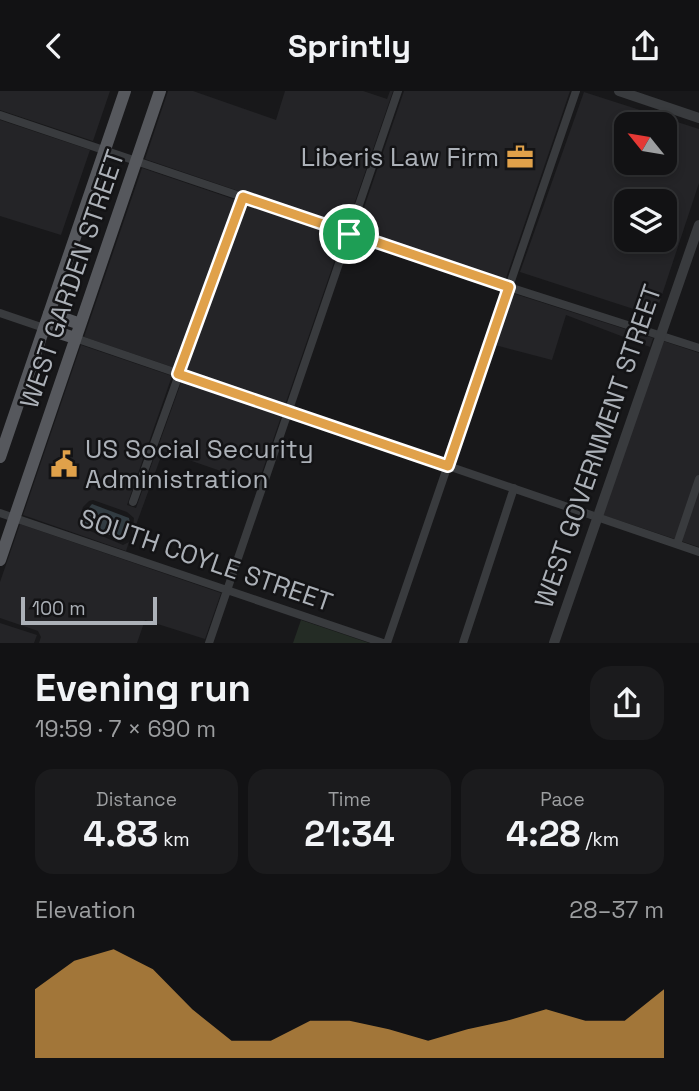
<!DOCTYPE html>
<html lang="en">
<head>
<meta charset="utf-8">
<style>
  body { margin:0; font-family:"Space Grotesk",sans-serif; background:#1b1b1d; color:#f1f3f6; height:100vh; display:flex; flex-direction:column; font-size:26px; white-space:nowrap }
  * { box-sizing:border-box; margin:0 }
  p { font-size:23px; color:#9c9ea0 }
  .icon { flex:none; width:38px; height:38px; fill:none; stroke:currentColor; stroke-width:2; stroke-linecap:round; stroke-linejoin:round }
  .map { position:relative; height:552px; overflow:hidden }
  .drawer { display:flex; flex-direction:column; background:#121214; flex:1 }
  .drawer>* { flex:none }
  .needle { width:46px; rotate:300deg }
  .tools { position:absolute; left:614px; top:21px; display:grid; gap:14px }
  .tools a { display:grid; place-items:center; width:63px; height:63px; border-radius:14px; background:#121214; box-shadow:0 4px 10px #0003,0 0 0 2px #313234; font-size:35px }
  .scale { position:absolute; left:21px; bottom:18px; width:136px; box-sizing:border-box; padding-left:7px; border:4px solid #acb1b8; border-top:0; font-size:19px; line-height:24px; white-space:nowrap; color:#acb1b8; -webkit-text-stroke:5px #131315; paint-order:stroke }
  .pin { position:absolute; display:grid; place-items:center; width:60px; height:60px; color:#fff; margin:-30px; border:4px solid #fff; border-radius:50%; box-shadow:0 2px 7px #0007 }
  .round { display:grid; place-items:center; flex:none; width:74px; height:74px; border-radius:21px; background:#1b1b1d }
  .summary { display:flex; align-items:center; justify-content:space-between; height:119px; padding:0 35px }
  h1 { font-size:38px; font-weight:700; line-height:52px }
  .metrics { display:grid; grid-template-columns:repeat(3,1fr); gap:10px; height:119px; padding:7px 35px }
  .metrics div { display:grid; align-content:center; border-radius:18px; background:#1b1b1d; text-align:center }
  .metrics b { font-size:35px; font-weight:700 }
  .metrics small { font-size:19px; font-weight:400 }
  .metrics p { font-size:19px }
  .chart { height:196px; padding:14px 35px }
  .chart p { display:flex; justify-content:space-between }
  .chart svg { width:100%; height:126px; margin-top:7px; fill:#e0a14a; opacity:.7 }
  header { display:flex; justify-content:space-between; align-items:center; height:91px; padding:0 35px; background:#121214; font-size:32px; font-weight:700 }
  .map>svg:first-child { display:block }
</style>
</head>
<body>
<header><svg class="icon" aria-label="back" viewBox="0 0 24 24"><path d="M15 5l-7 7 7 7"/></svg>Sprintly<svg class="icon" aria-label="share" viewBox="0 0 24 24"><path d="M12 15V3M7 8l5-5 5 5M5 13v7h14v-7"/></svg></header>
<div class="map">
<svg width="699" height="552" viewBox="0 0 699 552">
  <rect width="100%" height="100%" fill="#18181a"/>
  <!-- built -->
  <path fill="#242427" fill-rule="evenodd" d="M0,0H110L93,50L0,19Z
    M168,0H193L276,29L285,0H363L387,8L390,0H393L346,137L145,68Z
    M404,0H570L505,190L356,140Z
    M584,1L699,38V92L655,225L520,181ZM626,33H665V72H626ZM626,110H665V149H626Z
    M0,29L90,59L61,144L0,125Z
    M142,77L236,109L175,277L84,246Z
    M246,112L343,145L285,314L185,280Z
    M512,202L653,247L650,256L566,224L552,269L495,254Z
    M663,250L699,262V456L603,424Z
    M81,254L172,285L127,414L136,417L182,289L282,323L258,393L163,360L132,445L134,427L127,421L93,409L89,410L83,416L79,430L83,437L123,454L129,451L126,460L23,424Z
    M20,433L221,502L205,548L145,529L137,552H39L41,546L38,540L0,527V491Z
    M0,532L37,544L34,552H0Z"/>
  <!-- green -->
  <path fill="#242c25" d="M301,529L369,552H293Z"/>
  <!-- water -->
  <path fill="#323c42" d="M92,413L129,427L130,432L124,450L86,434L84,432L87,419Z"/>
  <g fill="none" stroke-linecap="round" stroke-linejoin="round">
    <!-- minor -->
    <path stroke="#393b3e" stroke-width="8" d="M0,24L509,196L699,257
      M0,222L44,237
      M75,247L699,461
      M133,411L243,106
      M0,422L383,552
      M677,453L699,388
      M209,552L398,0
      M387,552L576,0
      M463,552L514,397"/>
    <!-- tertiary -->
    <path stroke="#393b3e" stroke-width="10" d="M619,0L699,27
      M554,552L699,134"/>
    <!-- primary -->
    <path stroke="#56585d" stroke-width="12" d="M49,222L80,233
      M44,237L75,247
      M0,366L125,0
      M0,469L160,0"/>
  </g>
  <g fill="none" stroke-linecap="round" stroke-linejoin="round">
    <defs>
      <path id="route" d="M243,106L509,196L448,375L178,283Z"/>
    </defs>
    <!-- route casing -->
    <use href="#route" stroke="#fff" stroke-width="14"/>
    <!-- route -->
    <use href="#route" stroke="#e0a14a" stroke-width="9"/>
  </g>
  <!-- icons -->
  <defs>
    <symbol id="office-bare" viewBox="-9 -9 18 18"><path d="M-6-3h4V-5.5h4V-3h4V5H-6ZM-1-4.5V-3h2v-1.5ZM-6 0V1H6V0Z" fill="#e0a14a" stroke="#131315" stroke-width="2.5" paint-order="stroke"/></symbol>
    <symbol id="civic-bare" viewBox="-9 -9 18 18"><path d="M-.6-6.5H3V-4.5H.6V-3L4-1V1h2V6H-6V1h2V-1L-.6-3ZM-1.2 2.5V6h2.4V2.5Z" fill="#e0a14a" stroke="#131315" stroke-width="2.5" paint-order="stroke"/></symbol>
  </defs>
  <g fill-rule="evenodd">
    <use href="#office-bare" x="501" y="47" width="38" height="38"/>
    <use href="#civic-bare" x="45" y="354" width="38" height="38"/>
  </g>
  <g text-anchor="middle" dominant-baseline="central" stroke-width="5" stroke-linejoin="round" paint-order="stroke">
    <!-- poi labels -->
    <g font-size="26" fill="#acb1b8" stroke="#131315" text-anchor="end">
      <text x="499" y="66">Liberis Law Firm</text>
      <text x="85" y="358" text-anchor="start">US Social Security<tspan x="85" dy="30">Administration</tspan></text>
    </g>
    <!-- street labels -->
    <g font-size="26" fill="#acb1b8" stroke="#131315">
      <text transform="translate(72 188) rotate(-71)">WEST GARDEN STREET</text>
      <text transform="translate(598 355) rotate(-71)">WEST GOVERNMENT STREET</text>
      <text transform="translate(206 469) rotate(19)">SOUTH COYLE STREET</text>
    </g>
  </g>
</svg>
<div class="tools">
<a><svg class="needle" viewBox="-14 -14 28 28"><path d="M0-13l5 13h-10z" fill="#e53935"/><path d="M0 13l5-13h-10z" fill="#9c9ea0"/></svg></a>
<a><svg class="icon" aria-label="layers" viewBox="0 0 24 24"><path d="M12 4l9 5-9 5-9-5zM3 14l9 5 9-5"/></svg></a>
</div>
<div class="scale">100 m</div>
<div class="pin" style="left:349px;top:143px;background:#1e9e55"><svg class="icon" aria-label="arrive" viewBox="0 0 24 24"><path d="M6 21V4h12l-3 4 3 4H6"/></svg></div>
</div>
<section class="drawer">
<div class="summary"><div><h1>Evening run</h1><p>19:59 · 7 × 690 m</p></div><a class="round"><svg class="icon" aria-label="share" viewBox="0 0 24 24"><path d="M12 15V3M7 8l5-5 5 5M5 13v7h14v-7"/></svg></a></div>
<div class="metrics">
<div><p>Distance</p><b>4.83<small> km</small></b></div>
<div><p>Time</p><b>21:34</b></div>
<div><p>Pace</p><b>4:28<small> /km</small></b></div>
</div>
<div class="chart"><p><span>Elevation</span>28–37 m</p>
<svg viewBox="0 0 160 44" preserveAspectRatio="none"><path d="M0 44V20L10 10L20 6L30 13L40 27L50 38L60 38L70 31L80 31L90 34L100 38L110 34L120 31L130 27L140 31L150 31L160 20V44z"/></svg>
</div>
</section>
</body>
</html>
